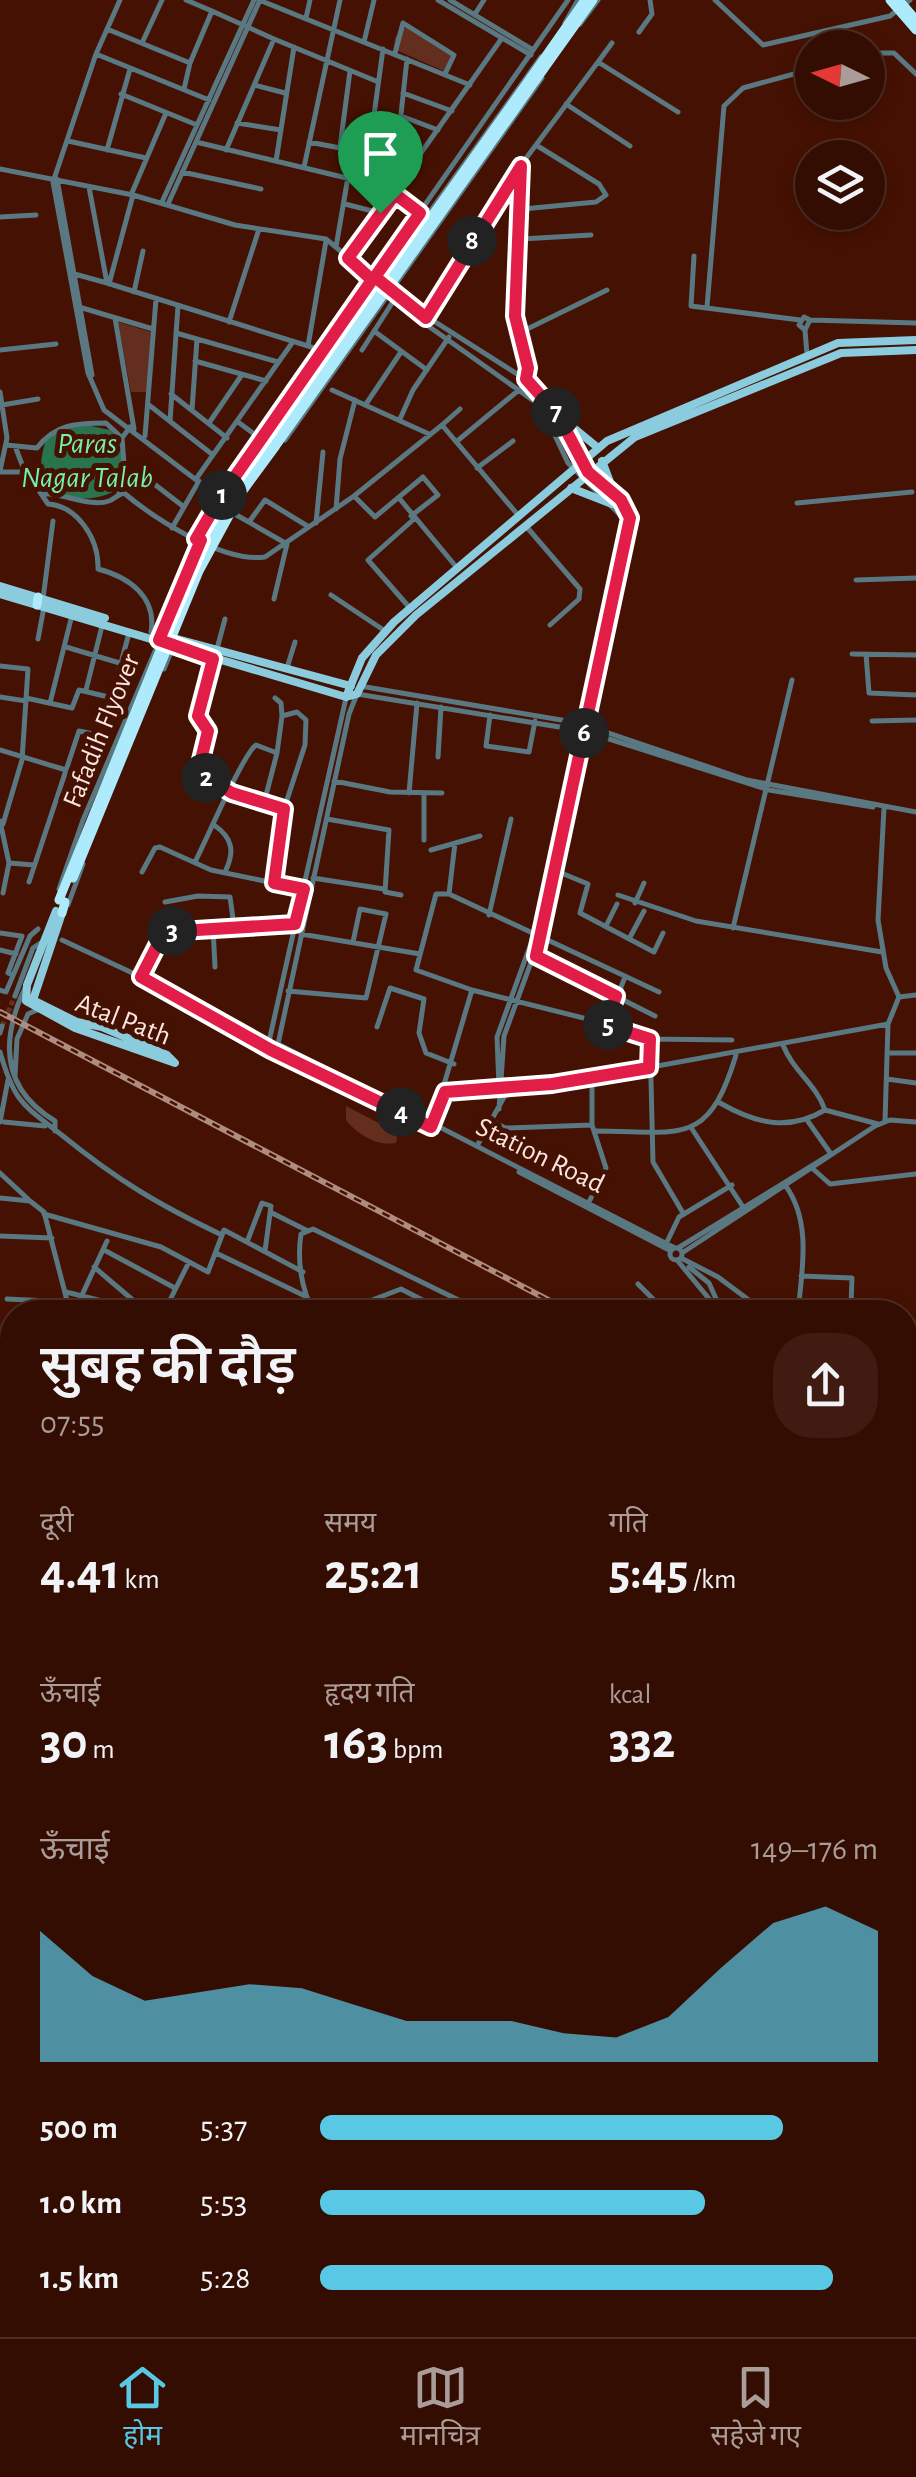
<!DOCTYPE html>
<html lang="hi">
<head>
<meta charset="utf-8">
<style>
  body { margin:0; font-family:"Alegreya Sans","Noto Sans Devanagari",sans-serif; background:#3f1b11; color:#f1f3f6; height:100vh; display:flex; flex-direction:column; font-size:38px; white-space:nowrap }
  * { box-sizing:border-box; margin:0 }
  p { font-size:32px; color:#a99c99 }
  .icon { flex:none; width:55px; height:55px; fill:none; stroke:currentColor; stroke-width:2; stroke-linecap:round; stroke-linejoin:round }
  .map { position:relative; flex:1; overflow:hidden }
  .side { position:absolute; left:0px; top:1300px; width:918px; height:1038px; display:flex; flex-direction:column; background:#340d02; border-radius:40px 40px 0 0; box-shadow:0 5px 15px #0003,0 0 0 2px #4e2d24 }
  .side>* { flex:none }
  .needle { width:65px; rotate:275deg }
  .tools { position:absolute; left:795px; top:30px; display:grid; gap:20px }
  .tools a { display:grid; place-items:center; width:90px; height:90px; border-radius:50%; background:#340d02; box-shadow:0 5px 15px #0003,0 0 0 2px #4e2d24; font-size:50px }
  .pin { position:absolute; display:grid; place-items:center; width:85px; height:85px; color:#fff; margin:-102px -42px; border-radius:50% 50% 50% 0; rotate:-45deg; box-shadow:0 0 10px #0007 }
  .pin .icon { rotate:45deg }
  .km { position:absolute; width:50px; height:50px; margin:-25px; border-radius:50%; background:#222; color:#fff; font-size:28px; line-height:50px; text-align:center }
  .round { display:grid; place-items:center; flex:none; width:105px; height:105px; border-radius:40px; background:#3f1b11 }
  .summary { display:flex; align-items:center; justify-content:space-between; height:170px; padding:0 40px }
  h1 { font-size:55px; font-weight:600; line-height:75px }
  .figures { display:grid; grid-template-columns:repeat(3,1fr); gap:15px; height:170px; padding:10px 40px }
  .figures div { display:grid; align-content:center }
  .figures b { font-size:50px; font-weight:600 }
  .figures small { font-size:28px; font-weight:400 }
  .figures p { font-size:28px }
  .chart { height:280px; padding:20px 40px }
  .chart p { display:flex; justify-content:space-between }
  .chart svg { width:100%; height:180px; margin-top:10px; fill:#59c8e5; opacity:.7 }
  ul { padding:0 40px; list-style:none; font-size:32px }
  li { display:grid; grid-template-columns:160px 120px 1fr; align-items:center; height:75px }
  li i { height:25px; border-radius:12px; background:#59c8e5 }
  .dock { display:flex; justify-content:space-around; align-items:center; height:140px; border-top:2px solid #4e2d24; background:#340d02; font-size:28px; color:#a99c99 }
  .dock a { display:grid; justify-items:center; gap:5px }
  .dock .on { color:#59c8e5 }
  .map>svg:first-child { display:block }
</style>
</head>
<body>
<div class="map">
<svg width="916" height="2337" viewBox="0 0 916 2337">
  <rect width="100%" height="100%" fill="#451102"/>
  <!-- green -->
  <path fill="#642e1e" d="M409,24L455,55L446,72L394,49L395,37Z
    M118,322L151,332L147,392H131Z
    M346,1106L398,1133L396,1143C378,1147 357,1134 346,1120Z"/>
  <!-- water -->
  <path fill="#29734d" d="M82,424L110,430L123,444V483C107,505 56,502 45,483C37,469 43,450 47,436Z"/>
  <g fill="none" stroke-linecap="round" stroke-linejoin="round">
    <!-- minor-tunnel -->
    <path stroke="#603123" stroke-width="5" stroke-dasharray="5 2.5" stroke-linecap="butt" d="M2,1026L15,996"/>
    <!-- minor -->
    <path stroke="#597881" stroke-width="5" d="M120,0L96,54L53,182L88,373L104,410L220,498
      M259,0L470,85
      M438,0L531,55
      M450,0L533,50
      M715,0L763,45L890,16L910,0
      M212,11L274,39
      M475,14L484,0
      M306,18L310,0
      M565,23L578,0
      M580,24L598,0
      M107,29L190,63L212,11L186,0
      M639,32L652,14L650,0
      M364,42L374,0
      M142,43L162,0
      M612,43L598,62L678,112
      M395,53L403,23L454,55L445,74
      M868,53H894L916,74
      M96,54L209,100
      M254,85L285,93
      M184,89L190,63
      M403,93L452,111
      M121,94L197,125
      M566,104L630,146
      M401,116L438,130
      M237,123L281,130
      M68,141L146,158
      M196,142L397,190
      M309,142L397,159
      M340,147L350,71
      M107,150L130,69
      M226,150L274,39L376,81
      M369,152L383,49
      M276,161L294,47
      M521,165L515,316L528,368L525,380
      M304,167L340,0
      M0,169L133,195L235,225L326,239L396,297L525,379L558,415L588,472L628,509L540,938L504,1036L499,1109
      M182,172L261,189
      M57,179L92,375
      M89,187L107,283L324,351
      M393,188L407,59
      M395,193L420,213
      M131,195L166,113
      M162,202L254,0
      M168,204L260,0
      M345,204L380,213
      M523,209L596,202L606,195L599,184L536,145
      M0,217L36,215
      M521,239L591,235
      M336,247L348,177
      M694,256L691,306L800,320
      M347,258L502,38
      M71,273L107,283
      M369,275L393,301L541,406L568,463L623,518L534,935L497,1037L499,1087
      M109,284L133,195
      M134,292L143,251
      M79,307L153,329
      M707,307L724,106L743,88L812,69
      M115,318L134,429
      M425,320L521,165L598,62
      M810,320L916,323
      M229,322L259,229
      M805,330L810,320L804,317L799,325L805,330L807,355
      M374,331L427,370
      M176,333L278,362
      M519,333L607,290
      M308,346L326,241
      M0,350L56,344
      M362,350L394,300
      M195,361L266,381
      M332,390L429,434
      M0,392L7,438L0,471
      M171,394L227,438
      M297,397L541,57
      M366,404L401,352
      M2,405L38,399
      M149,405L213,455
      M192,410L197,339
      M400,419L413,390L449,337
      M170,421L178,306
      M238,422L261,439
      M209,423L241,376
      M442,425L460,409
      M145,436L156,299
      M285,440L542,78
      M456,442L520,389
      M6,445L37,448C55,424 77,423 106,423L122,438L130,427
      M15,446L23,467L48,504C77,506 99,538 98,569C129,577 157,597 151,632
      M477,468L513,441
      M0,472H26
      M140,473L184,507
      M196,479L292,343
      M119,493L125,477L122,438
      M42,494C62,492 90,508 109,501C115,499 118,494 124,493C155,519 223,563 265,557L354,496L442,425L518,515
      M354,496L375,517L423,477L438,495L411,516
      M399,498L458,569
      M797,503L912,492
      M219,506L237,483
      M336,509L340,459L355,400
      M233,513L287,544L274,599
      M249,522L265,500L309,527
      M316,523L323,452
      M525,525L580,589L579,599L550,625
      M172,528L199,481
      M196,539L220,498L568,0
      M856,580L916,578
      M331,595L385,631
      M43,599L53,521
      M409,607L368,560L414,519
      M225,619L199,716L208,725L198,772L232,793L284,809L274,883
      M38,639L44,607
      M66,647L123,664
      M852,654L916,655
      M866,654L869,693L916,695
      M0,666L28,669L22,760L3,824
      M287,668L295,642
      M164,669L173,647
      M360,686L579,723L747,780L916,812
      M86,690L102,626
      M0,697L26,701
      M26,698L72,708L79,690L113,698
      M275,698L281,703L282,716
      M50,703L72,615
      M490,715L486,746L529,752L535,721
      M872,721L916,720
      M0,750L66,770
      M277,753L282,716L297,712L306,720L305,745L284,809
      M438,757L441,707
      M334,781L390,792L442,793
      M409,793L417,703
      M884,808L878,920L886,968L899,997L888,1024L885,1121
      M327,819L389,830L385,892L401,895
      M0,821L9,863
      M214,825C233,838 235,852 225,872
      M424,840V795
      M455,843L449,894L659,992
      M431,850L480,836
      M195,862C206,841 243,754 256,745L277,753L264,803
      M554,870L588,884L580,913L654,952L663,933
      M142,872L155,848L160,847L211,870L303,889
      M313,878L384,889
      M29,882L79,731L98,735L103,730L129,633
      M59,889L83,820L211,520
      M3,893L9,863L34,865
      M449,894H436L416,970L472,990L643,1033L650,1039L653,1162L683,1213
      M618,895L696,921L882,952
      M165,902L198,896L230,897L234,926
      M635,903L644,883
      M68,905L83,864
      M489,915L511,819
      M607,924L617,904
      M213,928L215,967
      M733,928L792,680
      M0,933L21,936
      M164,933L295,924
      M301,934L420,954
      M629,939L644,911
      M62,940L156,984L271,1050L402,1113
      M0,950L16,954
      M536,956L655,1016
      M13,975L8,973L22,936
      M141,976L161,943V915
      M25,988C0,1041 2,1089 55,1121V1131
      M0,990L6,992L30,936L38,929
      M288,991L366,998L386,914L360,909L353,942
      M15,996L33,948L42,942
      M899,997L916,995
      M606,1025L625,977
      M377,1027L390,988L424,999L419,1033L426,1053L454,1064
      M0,1033L2,1026
      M650,1039L732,1040
      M268,1046L346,698
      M0,1052C15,1105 24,1105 63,1136C117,1180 159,1205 222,1235
      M890,1053H916
      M15,1076L17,1039L28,1014L37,1010
      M592,1079V1125
      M887,1079L916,1083
      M445,1092L575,1081L888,1024
      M720,1103C755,1123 788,1132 825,1110C816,1084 793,1071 783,1045
      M825,1110L878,1124
      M807,1120L831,1154
      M492,1121L505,1128L592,1125L606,1168L588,1204
      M0,1122L8,1080
      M4,1122L45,1126
      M432,1125L472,990
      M692,1129L745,1210
      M596,1131C681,1131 708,1148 736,1055
      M477,1146L508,1090
      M812,1168L830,1184L916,1174
      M519,1172L671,1251
      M0,1173L28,1199
      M785,1185C812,1221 802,1270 798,1312
      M0,1198L30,1201L44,1212L70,1312
      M270,1212L308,1231
      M44,1214L161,1247L208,1272L224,1230L303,1272
      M0,1236L52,1238
      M247,1242L262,1203L271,1206L265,1251
      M666,1244L679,1217L732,1185
      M670 1254a6 6 0 1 1 12 0a6 6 0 1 1-12 0Z
      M675,1248L278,1044L349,714L357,694L584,731L769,790L873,807
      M678,1248L831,1154
      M104,1250L173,1287
      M216,1253L305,1296
      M682,1253L875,1126L890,1120L916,1122
      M681,1258L718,1277L765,1312
      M677,1260L715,1306L727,1312
      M94,1267L134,1301
      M801,1276L852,1278L851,1305
      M638,1284L666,1312
      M66,1292L146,1312
      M82,1295L107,1241
      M7,1299L68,1302
      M70,1310L93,1312
      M164,1312L189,1262
      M314,1312C301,1290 297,1259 301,1234L313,1229L483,1312
      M341,1312L401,1289L434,1306
      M6,1375L8,1405
      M0,1409L12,1403
      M905,1418L916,1420
      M909,1419L916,1346
      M905,1425L916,1427
      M0,1431L12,1453
      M905,1469L916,1471
      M1,1486L12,1493
      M0,1488L12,1472
      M0,1563L12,1560
      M905,1590L916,1592
      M905,1619L916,1623
      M905,1636L916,1604
      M905,1643L916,1647
      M905,1675L916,1679
      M0,1697L12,1699
      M905,1705L916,1708
      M905,1745L916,1746
      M0,1781L12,1772
      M0,1790L12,1782
      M905,1843L916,1845
      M0,1952L12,1974
      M905,1957L916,1959
      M0,1959C15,1989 17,2125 0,2154
      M905,1993L916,1995
      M905,2027L916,2028
      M905,2080L916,2081
      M905,2115L916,2116
      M905,2152L916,2153
      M0,2160L9,2147L12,2127
      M905,2238L916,2240
      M781,2327L812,2337
      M656,2337L659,2325
      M661,2337L665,2325
      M821,2337L824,2325"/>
    <!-- major -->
    <path stroke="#8accde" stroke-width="8" d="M558,415L597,447
      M602,461L615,495
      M571,488L612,504
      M0,586L105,618
      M0,594L346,697L357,694L376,655L416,615L635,437L841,353L916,350
      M166,636L351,686
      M346,697L362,658L394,622L607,441L838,343L916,340
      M56,911L27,985L26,1001L75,1028L175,1063L167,1055L102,1027L77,1022L33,1000L62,913"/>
    <!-- highway -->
    <path stroke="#aceafc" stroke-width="9" d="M890,0L916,30
      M899,0L916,20
      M531,77L585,0
      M536,80L593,0
      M237,488L271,441
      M242,492L275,447
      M37,605L38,597
      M62,913L65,902"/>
    <defs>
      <path id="rail" d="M0,1012L571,1312
        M721,2337L725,2325"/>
    </defs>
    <!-- rail casing -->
    <use href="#rail" stroke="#ae8c82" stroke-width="6"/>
    <!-- rail -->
    <use href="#rail" stroke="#451102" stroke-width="2.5" stroke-dasharray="8" stroke-linecap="butt"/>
    <!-- minor-bridge -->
    <path stroke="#597881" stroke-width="5" d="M689,1267L709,1283L722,1312"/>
    <!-- highway-bridge -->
    <path stroke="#aceafc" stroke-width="9" d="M271,441L531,77
      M275,447L536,80
      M73,878L199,571L242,492
      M59,900L193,569L237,488"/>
  </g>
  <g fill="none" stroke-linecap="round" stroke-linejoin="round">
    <defs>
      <path id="route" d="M521,166L515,316L528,368L526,379L558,415L588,472L621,500L630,518L536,956L616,996L606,1025L650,1039L649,1068L552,1084L445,1092L431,1127L271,1050L141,977L164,932L295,924L304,889L274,883L284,809L232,793L198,772L208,731L198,716L213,659L159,640L201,540L196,539L220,498L372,280L348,258L395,194L420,213L375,277L426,318Z"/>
    </defs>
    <!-- route casing -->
    <use href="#route" stroke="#fff" stroke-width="20"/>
    <!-- route -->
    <use href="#route" stroke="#e11d48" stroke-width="12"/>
  </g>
  <g text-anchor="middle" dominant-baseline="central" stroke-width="10" stroke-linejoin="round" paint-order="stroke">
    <!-- street labels -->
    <g font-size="28" fill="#fbe5df" stroke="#451102">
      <text transform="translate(102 731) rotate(-68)">Fafadih Flyover</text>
      <text transform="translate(123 1020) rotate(21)">Atal Path</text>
      <text transform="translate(540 1156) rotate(26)">Station Road</text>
    </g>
    <!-- water labels -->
    <g font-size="30" font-style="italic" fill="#73f1ad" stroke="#451102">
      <text x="87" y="444">Paras<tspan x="87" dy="34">Nagar Talab</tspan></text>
    </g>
  </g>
</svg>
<div class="tools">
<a><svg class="needle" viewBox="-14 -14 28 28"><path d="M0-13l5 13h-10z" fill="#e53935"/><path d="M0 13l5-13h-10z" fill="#a99c99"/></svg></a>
<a><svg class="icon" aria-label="layers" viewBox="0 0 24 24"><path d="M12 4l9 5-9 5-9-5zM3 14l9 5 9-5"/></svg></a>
</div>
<div class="pin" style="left:380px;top:213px;background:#1e9e55"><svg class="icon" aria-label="arrive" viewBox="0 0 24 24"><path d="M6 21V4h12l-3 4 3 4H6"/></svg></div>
<b class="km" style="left:222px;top:495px">1</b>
<b class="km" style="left:206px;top:778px">2</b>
<b class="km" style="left:172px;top:931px">3</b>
<b class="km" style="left:401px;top:1112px">4</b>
<b class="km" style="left:608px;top:1025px">5</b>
<b class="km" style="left:584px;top:733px">6</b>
<b class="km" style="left:556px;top:412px">7</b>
<b class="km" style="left:472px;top:241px">8</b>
<section class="side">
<div class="summary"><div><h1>सुबह की दौड़</h1><p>07:55</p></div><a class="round"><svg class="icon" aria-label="share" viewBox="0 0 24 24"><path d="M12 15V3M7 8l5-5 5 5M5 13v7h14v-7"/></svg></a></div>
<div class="figures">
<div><p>दूरी</p><b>4.41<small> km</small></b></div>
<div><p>समय</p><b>25:21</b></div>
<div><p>गति</p><b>5:45<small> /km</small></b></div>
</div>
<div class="figures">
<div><p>ऊँचाई</p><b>30<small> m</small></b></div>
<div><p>हृदय गति</p><b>163<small> bpm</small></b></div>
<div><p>kcal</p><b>332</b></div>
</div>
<div class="chart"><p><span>ऊँचाई</span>149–176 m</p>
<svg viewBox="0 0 160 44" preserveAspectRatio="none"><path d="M0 44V12L10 23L20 29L30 27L40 25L50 26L60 30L70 34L80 34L90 34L100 37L110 38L120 33L130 21L140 10L150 6L160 12V44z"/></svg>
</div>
<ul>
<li><b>500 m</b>5:37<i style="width:83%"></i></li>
<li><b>1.0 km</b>5:53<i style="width:69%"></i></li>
<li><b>1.5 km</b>5:28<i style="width:92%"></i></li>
</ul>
</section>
</div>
<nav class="dock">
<a class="on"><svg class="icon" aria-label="home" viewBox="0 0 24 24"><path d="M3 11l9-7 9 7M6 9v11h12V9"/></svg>होम</a>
<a><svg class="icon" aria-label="map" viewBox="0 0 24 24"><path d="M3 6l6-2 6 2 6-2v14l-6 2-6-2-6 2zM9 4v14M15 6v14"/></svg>मानचित्र</a>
<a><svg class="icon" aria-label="saved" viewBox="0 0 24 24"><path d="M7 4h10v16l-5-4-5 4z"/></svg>सहेजे गए</a>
</nav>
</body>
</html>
